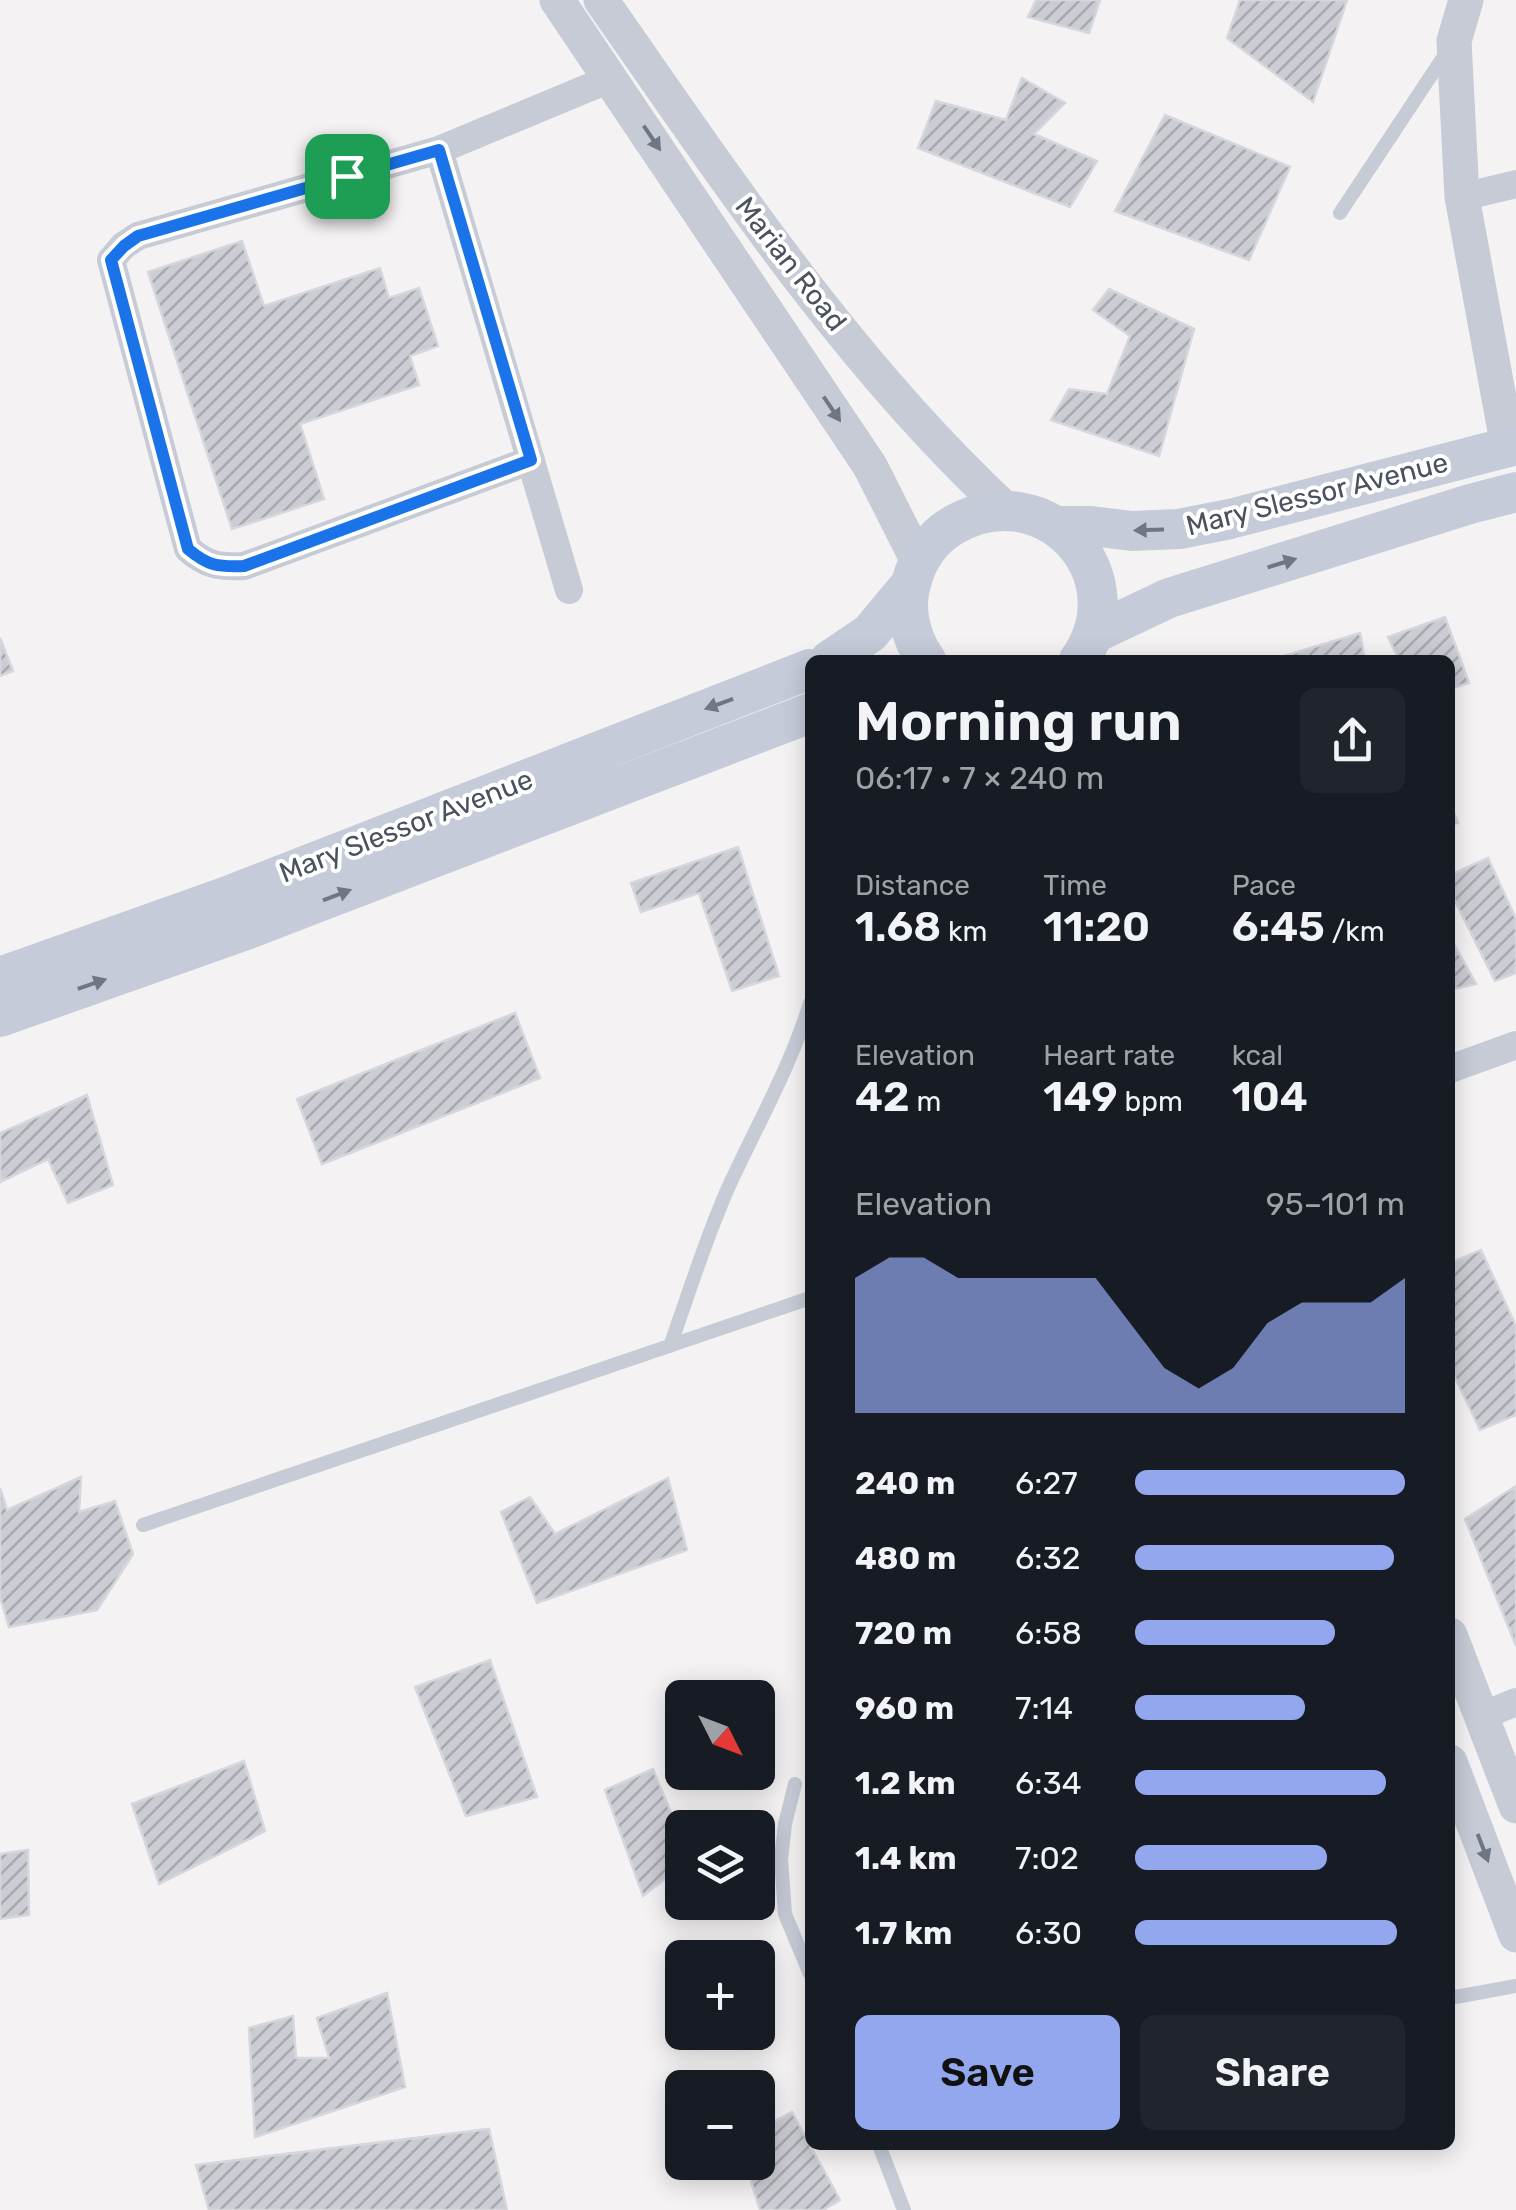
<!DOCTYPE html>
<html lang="en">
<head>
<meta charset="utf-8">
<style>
  body { margin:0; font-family:Rubik,sans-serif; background:#20242c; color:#f1f3f6; height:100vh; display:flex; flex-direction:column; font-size:38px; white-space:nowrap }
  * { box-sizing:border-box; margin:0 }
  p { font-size:32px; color:#9ea1a6 }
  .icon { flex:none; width:55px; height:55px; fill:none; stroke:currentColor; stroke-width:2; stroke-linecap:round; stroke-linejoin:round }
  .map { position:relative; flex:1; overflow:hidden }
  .side { position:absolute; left:805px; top:655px; width:650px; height:1495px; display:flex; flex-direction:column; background:#171b24; border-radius:15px; box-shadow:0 5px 25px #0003 }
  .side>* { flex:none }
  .needle { width:65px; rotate:132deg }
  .tools { position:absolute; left:665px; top:1680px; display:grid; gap:20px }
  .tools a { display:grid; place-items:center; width:110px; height:110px; border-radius:15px; background:#171b24; box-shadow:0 5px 25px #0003; font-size:50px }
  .pin { position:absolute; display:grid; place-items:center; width:85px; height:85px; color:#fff; margin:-42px; border-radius:20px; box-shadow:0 5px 15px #0006 }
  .round { display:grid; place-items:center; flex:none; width:105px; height:105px; border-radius:15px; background:#20242c }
  .overview { display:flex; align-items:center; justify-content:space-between; height:170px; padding:0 50px }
  h1 { font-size:55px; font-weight:600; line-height:75px }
  .metrics { display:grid; grid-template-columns:repeat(3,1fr); gap:15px; height:170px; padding:10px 50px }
  .metrics div { display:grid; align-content:center }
  .metrics b { font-size:42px; font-weight:600 }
  .metrics small { font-size:28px; font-weight:400 }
  .metrics p { font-size:28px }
  .chart { height:280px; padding:20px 50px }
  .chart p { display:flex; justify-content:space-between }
  .chart svg { width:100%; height:180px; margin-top:10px; fill:#92a7ed; opacity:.7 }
  .button { display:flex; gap:20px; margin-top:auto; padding:20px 50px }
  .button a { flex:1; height:115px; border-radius:15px; background:#92a7ed; color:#111; font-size:40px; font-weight:600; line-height:115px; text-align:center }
  .button a+a { background:#20242c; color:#f1f3f6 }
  ul { padding:0 50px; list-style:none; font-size:32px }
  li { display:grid; grid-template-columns:160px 120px 1fr; align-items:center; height:75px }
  li i { height:25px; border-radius:12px; background:#92a7ed }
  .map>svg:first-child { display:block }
</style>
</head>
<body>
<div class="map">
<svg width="1516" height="2210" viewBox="0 0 1516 2210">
  <defs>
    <pattern id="building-hatch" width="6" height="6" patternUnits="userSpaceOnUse" patternTransform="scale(2.5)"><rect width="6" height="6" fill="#cccdd4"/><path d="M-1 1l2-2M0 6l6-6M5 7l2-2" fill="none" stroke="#a8a9af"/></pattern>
  </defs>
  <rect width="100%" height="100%" fill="#f4f2f2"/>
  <!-- building -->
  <path fill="url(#building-hatch)" stroke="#d6d7dd" stroke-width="2.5" d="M1036,0H1100L1089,33L1028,17Z
    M1240,0H1347L1313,102L1227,38Z
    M1022,78L1065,103L1034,134L1097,161L1070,207L918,148L936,101L1006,120Z
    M1165,115L1290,167L1249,260L1115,211Z
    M242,241L264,306L380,268L389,298L419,288L438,346L410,356L419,385L300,424L324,499L232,529L148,272Z
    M1109,289L1194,329L1159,456L1051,420L1069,389L1107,394L1130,336L1093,310Z
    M1445,617L1469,683L1450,689V660H1399L1388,637Z
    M1360,633L1365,660L1274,659Z
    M0,638L13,671L0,676Z
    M1450,803L1458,823L1450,825Z
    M738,847L779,976L732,991L699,893L641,912L631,883Z
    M1488,858L1516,919V973L1495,981L1450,891V875Z
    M1450,937L1476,984L1450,990Z
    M515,1013L540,1078L322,1164L297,1099Z
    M87,1095L113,1185L68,1203L48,1159L0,1182V1133Z
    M1481,1250L1516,1326V1415L1480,1430L1450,1367V1263Z
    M81,1477L79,1512L115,1501L133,1554L97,1610L9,1627L0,1597V1488L7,1510Z
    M668,1478L687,1550L537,1603L501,1512L530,1497L555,1534Z
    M1516,1486V1646L1465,1519Z
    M490,1660L537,1797L466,1816L415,1687Z
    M244,1761L265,1831L159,1884L132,1804Z
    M653,1769L682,1839V1866L643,1896L605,1790Z
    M28,1850L29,1915L0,1919V1854Z
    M387,1993L405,2087L255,2137L249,2028L293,2016L296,2058H329L317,2018Z
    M792,2112L840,2200L823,2210H760L745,2162H758V2130Z
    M489,2129L507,2210H209L196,2165Z"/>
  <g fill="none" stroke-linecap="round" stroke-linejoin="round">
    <!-- service -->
    <path stroke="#c6cbd6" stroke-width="14" d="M1340,213L1448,50
      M670,1346C689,1293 706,1237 729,1186C757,1125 790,1068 810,1003
      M143,1525L810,1298
      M795,1784L785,1824L781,1859L785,1914L810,1974
      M1450,1998L1516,1986
      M879,2145L904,2210"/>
    <!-- minor -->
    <path stroke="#c6cbd6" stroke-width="28" d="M439,150L569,590
      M1462,197L1516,184
      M531,460L244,566C219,567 208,566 188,549L111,260L123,246L138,236L439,150L612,78
      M1450,1069L1516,1045
      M1482,1716L1516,1702"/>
    <!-- tertiary -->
    <path stroke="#c6cbd6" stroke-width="35" d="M557,0L870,466L918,561
      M601,0C725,177 846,361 1005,509
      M1466,0L1454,41L1462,197L1508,447
      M1450,1635L1516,1806
      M1450,1762L1516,1935"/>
    <!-- secondary -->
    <path stroke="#c5cbd9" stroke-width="40" d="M1057,526H1091L1132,531L1179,529L1230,519L1516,445
      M1093,634L1169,598L1470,504L1516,492
      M830,660L870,633L910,585
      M926,660C910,638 903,606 912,580C918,558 932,538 952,526C1043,472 1139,574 1079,660
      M0,977L233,894L810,669
      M0,1017L246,930L810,713"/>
  </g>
  <!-- one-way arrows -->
  <defs><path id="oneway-solid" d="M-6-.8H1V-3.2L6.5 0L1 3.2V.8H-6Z" transform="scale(2.5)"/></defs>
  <g fill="#6f7683">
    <use href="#oneway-solid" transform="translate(652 138) rotate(56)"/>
    <use href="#oneway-solid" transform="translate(832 409) rotate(56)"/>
    <use href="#oneway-solid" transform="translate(1483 1848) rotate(69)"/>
  </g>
  <g fill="#6f7684">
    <use href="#oneway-solid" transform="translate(1149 530) rotate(178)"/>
    <use href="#oneway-solid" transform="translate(1282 563) rotate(-17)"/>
    <use href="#oneway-solid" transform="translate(719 704) rotate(160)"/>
    <use href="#oneway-solid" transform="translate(337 895) rotate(-21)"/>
    <use href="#oneway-solid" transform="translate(92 984) rotate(-19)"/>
  </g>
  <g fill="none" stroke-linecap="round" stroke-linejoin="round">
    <defs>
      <path id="route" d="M439,150L531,460L244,566C218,567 208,566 188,549L111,260L124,246L138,236Z"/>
    </defs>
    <!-- route casing -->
    <use href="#route" stroke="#fff" stroke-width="20"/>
    <!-- route -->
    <use href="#route" stroke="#1a73e8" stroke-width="12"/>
  </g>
  <g text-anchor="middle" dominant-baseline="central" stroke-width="8" stroke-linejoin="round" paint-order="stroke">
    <!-- street labels -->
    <g font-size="28" fill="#4a515f" stroke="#fff">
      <text transform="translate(791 264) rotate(52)">Marian Road</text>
      <text transform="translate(1317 494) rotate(-14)">Mary Slessor Avenue</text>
      <text transform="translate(406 826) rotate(-21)">Mary Slessor Avenue</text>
    </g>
  </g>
</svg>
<div class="tools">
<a><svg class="needle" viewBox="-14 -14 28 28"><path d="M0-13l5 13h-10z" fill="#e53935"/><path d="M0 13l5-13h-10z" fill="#9ea1a6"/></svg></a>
<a><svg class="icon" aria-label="layers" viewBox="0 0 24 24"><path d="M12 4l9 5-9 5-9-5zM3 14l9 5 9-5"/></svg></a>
<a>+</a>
<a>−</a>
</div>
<div class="pin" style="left:347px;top:176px;background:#1e9e55"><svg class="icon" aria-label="arrive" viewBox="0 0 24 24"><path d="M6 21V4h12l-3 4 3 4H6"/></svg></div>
<section class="side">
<div class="overview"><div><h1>Morning run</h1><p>06:17 · 7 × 240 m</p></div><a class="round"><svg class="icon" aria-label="share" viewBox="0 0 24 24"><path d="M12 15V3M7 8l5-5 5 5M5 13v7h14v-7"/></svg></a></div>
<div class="metrics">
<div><p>Distance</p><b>1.68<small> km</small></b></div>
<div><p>Time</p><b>11:20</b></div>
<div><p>Pace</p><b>6:45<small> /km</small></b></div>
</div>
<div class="metrics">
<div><p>Elevation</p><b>42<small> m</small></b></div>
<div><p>Heart rate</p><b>149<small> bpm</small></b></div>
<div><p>kcal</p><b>104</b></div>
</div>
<div class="chart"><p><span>Elevation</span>95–101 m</p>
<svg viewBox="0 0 160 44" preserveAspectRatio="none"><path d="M0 44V11L10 6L20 6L30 11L40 11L50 11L60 11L70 11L80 22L90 33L100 38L110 33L120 22L130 17L140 17L150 17L160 11V44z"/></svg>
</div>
<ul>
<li><b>240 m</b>6:27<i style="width:100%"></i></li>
<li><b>480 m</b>6:32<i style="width:96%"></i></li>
<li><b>720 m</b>6:58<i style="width:74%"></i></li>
<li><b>960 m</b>7:14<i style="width:63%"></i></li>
<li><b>1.2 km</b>6:34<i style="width:93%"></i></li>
<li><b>1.4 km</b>7:02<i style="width:71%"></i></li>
<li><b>1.7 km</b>6:30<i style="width:97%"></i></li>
</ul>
<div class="button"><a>Save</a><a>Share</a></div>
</section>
</div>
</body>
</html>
